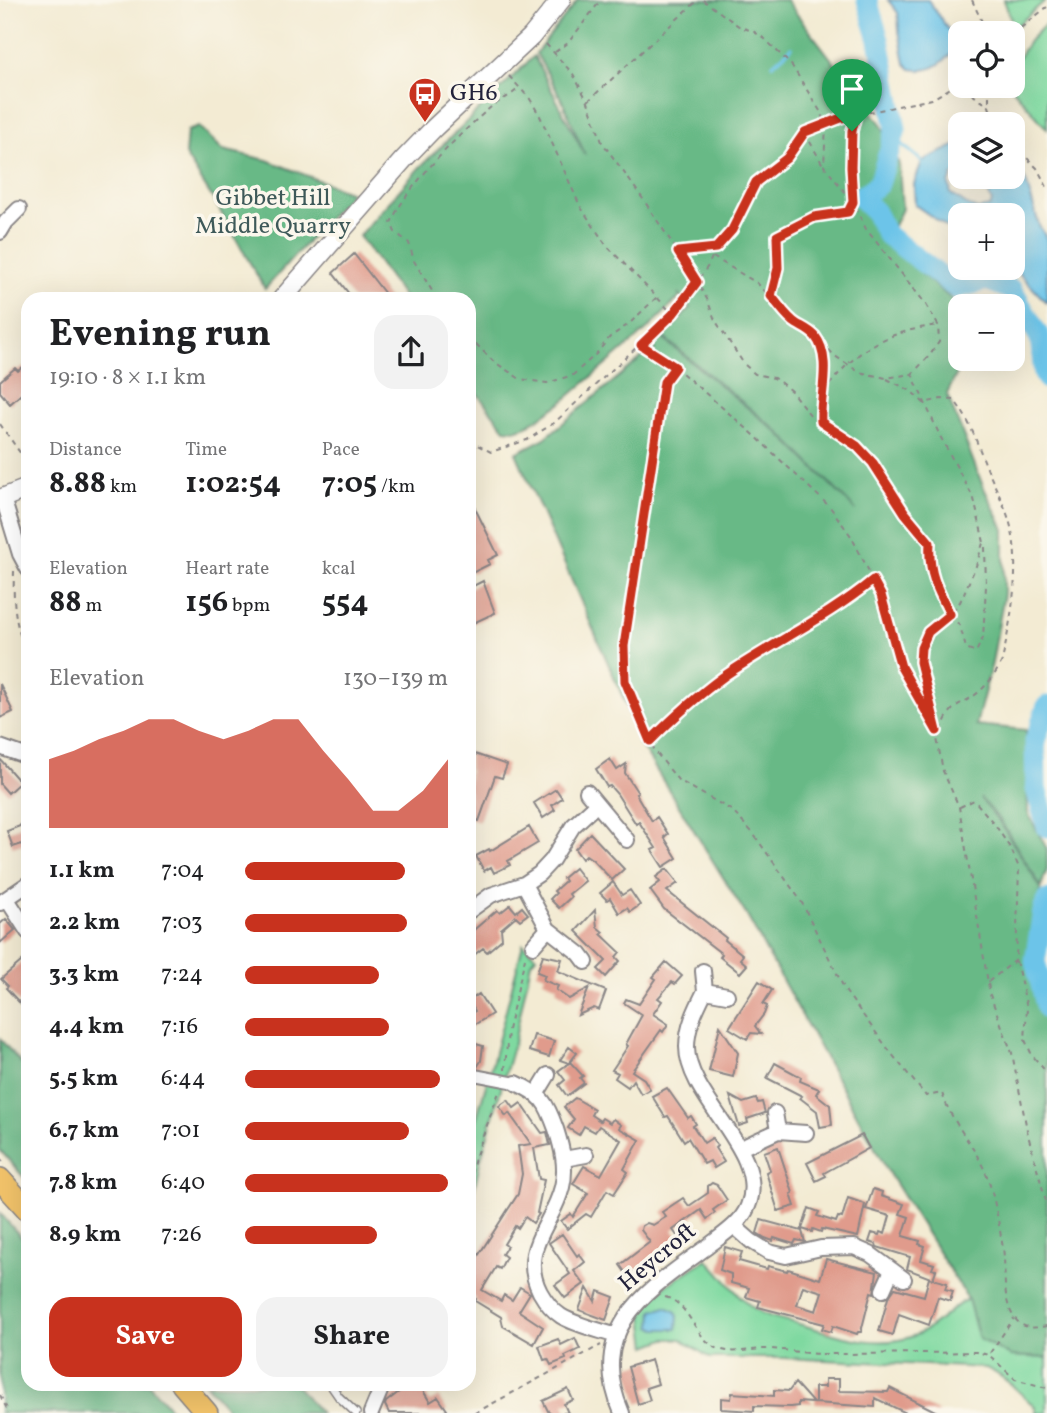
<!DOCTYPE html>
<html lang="en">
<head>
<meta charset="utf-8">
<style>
  body { margin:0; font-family:Vollkorn,serif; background:#f2f2f2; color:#202124; height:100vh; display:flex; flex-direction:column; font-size:26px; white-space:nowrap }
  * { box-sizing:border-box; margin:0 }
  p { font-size:23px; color:#757577 }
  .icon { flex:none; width:38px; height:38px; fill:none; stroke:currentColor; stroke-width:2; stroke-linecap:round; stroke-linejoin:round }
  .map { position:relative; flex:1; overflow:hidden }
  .side { position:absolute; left:21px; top:292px; width:455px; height:1099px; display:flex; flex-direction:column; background:#fff; border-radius:21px; box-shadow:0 7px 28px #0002 }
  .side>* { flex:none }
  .fabs { position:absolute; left:948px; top:21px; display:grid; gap:14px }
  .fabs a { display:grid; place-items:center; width:77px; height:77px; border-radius:14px; background:#fff; box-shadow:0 7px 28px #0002; font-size:35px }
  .pin { position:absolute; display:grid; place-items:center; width:60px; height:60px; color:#fff; margin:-72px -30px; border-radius:50% 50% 50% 0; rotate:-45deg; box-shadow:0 0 7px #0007 }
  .pin .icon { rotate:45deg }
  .round { display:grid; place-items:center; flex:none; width:74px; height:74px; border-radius:21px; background:#f2f2f2 }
  .overview { display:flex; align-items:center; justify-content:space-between; height:119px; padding:0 28px }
  h1 { font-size:38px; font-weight:700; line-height:52px }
  .figures { display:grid; grid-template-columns:repeat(3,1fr); gap:10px; height:119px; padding:7px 28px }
  .figures div { display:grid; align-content:center }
  .figures b { font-size:30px; font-weight:700 }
  .figures small { font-size:19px; font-weight:400 }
  .figures p { font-size:19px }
  .chart { height:196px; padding:14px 28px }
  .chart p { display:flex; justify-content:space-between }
  .chart svg { width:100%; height:126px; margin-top:7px; fill:#c8321e; opacity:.7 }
  .primary-button { display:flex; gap:14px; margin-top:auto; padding:14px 28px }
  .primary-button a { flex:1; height:80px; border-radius:21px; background:#c8321e; color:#fff; font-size:28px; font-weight:700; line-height:80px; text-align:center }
  .primary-button a+a { background:#f2f2f2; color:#202124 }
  ul { padding:0 28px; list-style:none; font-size:23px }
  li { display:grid; grid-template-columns:112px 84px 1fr; align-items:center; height:52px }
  li i { height:18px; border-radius:9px; background:#c8321e }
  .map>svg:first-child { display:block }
</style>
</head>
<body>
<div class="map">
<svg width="1047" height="1413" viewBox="0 0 1047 1413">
  <rect width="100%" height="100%" fill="#fbf7ec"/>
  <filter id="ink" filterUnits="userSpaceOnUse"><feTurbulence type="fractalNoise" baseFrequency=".0143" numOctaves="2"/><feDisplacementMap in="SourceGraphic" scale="14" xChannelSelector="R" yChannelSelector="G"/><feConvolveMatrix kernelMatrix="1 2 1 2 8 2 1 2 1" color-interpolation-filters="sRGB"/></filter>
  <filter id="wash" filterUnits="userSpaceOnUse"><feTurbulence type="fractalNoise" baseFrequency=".00686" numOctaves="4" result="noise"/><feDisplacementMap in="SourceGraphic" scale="28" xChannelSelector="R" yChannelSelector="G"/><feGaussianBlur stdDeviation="1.57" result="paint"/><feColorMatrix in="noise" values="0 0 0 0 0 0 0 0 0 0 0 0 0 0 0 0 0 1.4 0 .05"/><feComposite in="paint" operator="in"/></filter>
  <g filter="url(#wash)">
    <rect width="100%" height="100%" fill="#f3ebd3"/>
    <!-- green -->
    <path fill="#7fd9a0" stroke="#507e6e" stroke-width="2" d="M1004,0H1046L1014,28Z
      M1047,23V129L1012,88L1016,61L1030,40Z
      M523,944L536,956L531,962L514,1043L480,1162L469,1213V1144L491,1068Z
      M707,1259C724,1276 739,1300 760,1312C770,1318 785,1320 796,1323C833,1334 878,1351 916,1335C937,1327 949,1308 968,1299L979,1339L1011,1356L1047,1358V1413H1036V1408C1020,1393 1006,1377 986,1368L784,1358H710L681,1339H665L647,1346L642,1310L664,1287Z"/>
    <!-- forest -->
    <path fill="#67b986" stroke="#446e60" stroke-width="2" d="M578,0H786L881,124L899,164L902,209L887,240L923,275L961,307V359H964L947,394L983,486L1004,529V594L992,663L976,725L1026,730L1028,813L1047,849V869L1041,887L1000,820L980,798L999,821L1041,888L1032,925L1030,964L1047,1024V1358L1011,1356L979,1339L968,1299L891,1177L747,916L637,739L639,734L516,453L545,438L645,355L648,357L655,350V344L662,338L780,434L856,510L780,433L663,337L690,308L678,293L680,297L649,328L560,404L527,426L515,430L505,429L469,383V299H405L359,236L420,167L534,56L585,155L562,100L536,53Z
      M199,127L223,150L267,160L351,193L265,289L215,202L185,155L187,131Z
      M0,1039L28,1071V1182L0,1150Z
      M0,1213L28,1245V1384H149L174,1413H0Z
      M206,1384H295L320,1413H231Z"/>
    <!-- water -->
    <path fill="#6cc4e9" stroke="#477392" stroke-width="2" d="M888,0H928L956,41C957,54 936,69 923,70C919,71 915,69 911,69L905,63L899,31L898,13Z
      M961,143V174H953L949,184L951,194L967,205L978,209L990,207L992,202L988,193L966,177H1013V163L1026,181L1039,225L1047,239V303L1013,267V215H961V237L915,205L914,184L922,161Z
      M666,1307L675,1311L678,1316L677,1329H657L652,1326L653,1311Z"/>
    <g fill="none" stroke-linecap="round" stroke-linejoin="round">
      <!-- stream -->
      <path stroke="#6cc4e9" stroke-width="3.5" d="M773,64L792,47
        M894,138L922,161"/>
      <!-- river -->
      <path stroke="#6cc4e9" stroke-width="21" d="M867,0L879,40L896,129L879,184L860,197L875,212L887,235L956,288L987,280L1012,290L1040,338L1044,374L1047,379
        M1047,706L1035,740L1036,789L1047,827
        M1047,900L1043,911L1035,961L1047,1009"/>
    </g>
    <g id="blocks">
      <!-- building -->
      <path fill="#e09b8c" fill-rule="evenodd" d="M354,254L389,299H353L333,273Z
        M23,367L28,374V388L10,404L0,392V381L15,368L18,371Z
        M469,496L498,555L488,560L490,564L472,573L469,567Z
        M483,581L495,613L469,625V588Z
        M0,684L13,712L0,718Z
        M469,752L507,765L502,778L495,776L479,821L469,818Z
        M0,759L20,782L8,793L0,784Z
        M610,759L617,770L626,764L625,773L638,793L636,794L652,821L657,817L668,834L664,837L677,858L663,867L652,850L656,848L639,822L636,824L617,794L610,786L607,787L596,769Z
        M556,789L562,798L552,805L555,810L543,818L534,803Z
        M28,807V842L13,847L7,831L20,826Z
        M529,827L538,843L508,861L510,865L494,873L491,867L484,871L476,856L489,849L490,851Z
        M590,833L624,869L612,880L593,860L586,855L582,859L575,849Z
        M575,868L585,881L569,894L571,897L559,908L550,899L556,893L554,891L565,881L563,878Z
        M667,869L678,883L667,891L726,938L725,940L743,955L740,959L747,965L740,973L720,957L722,954L664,909L650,890L660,882L656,877Z
        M613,882L622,895L630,890L640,905L630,912L627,908L619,913L610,898L607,900L600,893Z
        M510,905L516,912L522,907L528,914L520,920L516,916L501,929L502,939L487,952L483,948L469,959V934L497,910L500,913Z
        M595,910L597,927L603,932L601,934L620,952L616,957L620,961L606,977L598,969L606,961L576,931Z
        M6,919L15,930L0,943V924Z
        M543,955L562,959L558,971L606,991L599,1010L594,1008L578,1015L589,988L569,999L556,990L558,986L543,980L545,975L537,972Z
        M28,956V971L21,980L28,987V1012L6,988L8,986L1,979Z
        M666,962L682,976L675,984L672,982L658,998L662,1001L653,1014L668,1024L663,1032L661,1030L632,1071L644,1079L650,1089L641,1094L633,1080L628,1087L615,1078L618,1073L612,1070L628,1046L626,1044L642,1015L624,1003L626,999L639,1004L656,979L653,977Z
        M759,981L772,990L763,1004L767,1006L764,1014L755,1026L761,1034L751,1033L747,1039L729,1028Z
        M479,994L492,1014L469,1028V1015L475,1011L469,1001Z
        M720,1026L738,1053L733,1077L709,1071Z
        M534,1035L554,1041L549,1057L529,1051Z
        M469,1042L483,1046L481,1061L477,1067L469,1066Z
        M569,1047L577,1053L570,1062L583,1076L580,1078L584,1083L567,1096L559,1085L565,1080L558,1071L569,1063L560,1060Z
        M775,1063L801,1077L800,1081L819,1089L816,1094L830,1105L832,1125L820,1127L817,1111L800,1098L802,1096L767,1078Z
        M667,1088L688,1118L691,1116L696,1124L693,1126L704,1143L712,1138L717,1146L715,1148L724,1162L714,1168L710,1161L704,1164L688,1138L684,1141L668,1116L665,1117L652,1096Z
        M730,1096L743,1103L756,1099L758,1103L762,1102L765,1113L747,1119L748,1123L739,1126Z
        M575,1098L594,1109L591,1115L600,1121L602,1118L610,1123L613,1119L621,1125L619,1128L640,1140L624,1169L628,1172L614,1194L607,1190L591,1217L586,1214L567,1229L561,1221L571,1214L573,1217L588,1193L573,1184L584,1166L601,1175L621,1140L599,1126L595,1132L584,1126L579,1135L568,1128L574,1119L564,1107Z
        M508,1100L514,1108L521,1103L542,1133L547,1132L550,1145L534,1148L539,1179L544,1180L537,1213L539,1214L533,1223L525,1217L518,1228L515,1226L504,1244L507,1246L502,1254L506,1257L500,1269L496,1267L482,1290L501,1301L504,1295L512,1300L520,1287L530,1293L519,1311L543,1327L534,1344L503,1326L501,1317L475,1301L476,1299L469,1294V1264L473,1257L476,1259L518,1194L522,1174L518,1146L531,1144L509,1113L506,1116L499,1106Z
        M862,1135L869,1148L824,1173L826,1176L816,1181L807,1163Z
        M778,1147L793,1193L791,1194L795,1206L778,1211L766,1172L770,1170L764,1152Z
        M712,1183L717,1185L727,1200L713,1210L715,1213L707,1219L701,1210L673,1230L683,1244L673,1250L672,1248L646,1268L644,1264L628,1276L620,1265L650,1242L641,1230L642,1226L647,1223L653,1225L666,1217L662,1212L683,1198L689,1206L708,1193V1186Z
        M873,1189L882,1192L881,1196L904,1204L900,1214L909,1217L903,1236L920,1241L919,1244L925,1246L921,1260L934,1264L932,1269L936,1270L933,1279L907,1269L910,1257L877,1247L876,1244L869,1242L872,1233L879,1235L880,1232L885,1234L890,1216L866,1209Z
        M848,1198L865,1204L858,1237L822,1229L821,1232L813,1229L812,1232L802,1229L809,1208L819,1212L817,1216L836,1222L838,1217L842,1218Z
        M761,1220L802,1231L805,1242L796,1240L794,1244L774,1238L773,1241L765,1238L757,1233Z
        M562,1234L577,1256L579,1254L585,1262L574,1271L584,1284L565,1298L555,1285L570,1274L549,1243Z
        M725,1247L742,1252L739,1261L767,1269L768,1266L787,1271L788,1269L820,1279L826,1259L877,1272L874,1293L871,1292L861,1332H858L857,1334L833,1326L831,1332L822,1329L824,1324L758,1307L760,1301L746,1297L749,1288L731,1283V1274L720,1270ZM803,1286L822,1292L816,1311L797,1305Z
        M929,1278L947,1283L945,1289L953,1291L950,1301L938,1297L929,1325L899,1314L893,1335L879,1331L888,1298L895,1288L924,1296Z
        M587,1288L595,1301L598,1291L614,1297L606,1320L579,1310Z
        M575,1338L580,1349L565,1356L566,1359L551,1365L548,1359L544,1360L539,1346L558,1339L561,1345Z
        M651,1360L658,1384L646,1388L650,1400L638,1404L628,1367Z
        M825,1379H839V1391L888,1392L890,1388L939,1413H906L875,1398V1407L815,1403V1387H825Z
        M795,1383L813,1403L798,1402V1406L790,1407L754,1406V1411L721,1409V1398L731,1399L732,1393L774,1396V1390L789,1391Z
        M409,1384H419L430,1402L438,1397L447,1410L442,1413H389L385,1405L386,1402Z
        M568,1389L573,1400L564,1404L568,1413H549L543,1401Z"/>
    </g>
  </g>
  <g filter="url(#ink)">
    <use href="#blocks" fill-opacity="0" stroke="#8a8687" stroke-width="2"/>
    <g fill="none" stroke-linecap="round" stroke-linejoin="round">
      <defs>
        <path id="service" d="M330,1384L339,1397L356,1413"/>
        <path id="pedestrian" d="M469,1074L516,1083"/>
        <path id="minor" d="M0,232L6,222L19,209
          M3,498L20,554L28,569
          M0,747L28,757
          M587,792L627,840
          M524,884L548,929L533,946
          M7,899L28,932
          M0,903L28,884
          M469,911L491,895L524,884L539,874L552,860L573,826L597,804
          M548,929L580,954L586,962
          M703,971L705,991L727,995
          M516,1083C542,1095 546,1101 556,1129C562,1148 567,1167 562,1187C553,1225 518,1249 540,1292C545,1301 552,1310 561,1316C578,1326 599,1330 617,1336
          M537,1093L548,1075
          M775,1113L778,1131L806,1133
          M741,1148L778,1131
          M564,1159L586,1155
          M734,1226L751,1241L769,1252L786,1256L821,1248L854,1247L870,1254L904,1279
          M883,1290L892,1270
          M371,1413L383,1384
          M622,1413C585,1328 648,1290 707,1247C722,1235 741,1224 748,1206C770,1153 687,1099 687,1047C687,1027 696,1009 705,991"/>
        <path id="tertiary" d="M282,299L404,159L434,128L531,37L561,0
          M0,499L28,488"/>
        <path id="primary" d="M0,1179L28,1210
          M182,1384L207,1413"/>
      </defs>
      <!-- service casing -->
      <use href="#service" stroke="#8a8687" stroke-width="10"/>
      <!-- pedestrian casing -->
      <use href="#pedestrian" stroke="#8a8687" stroke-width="14"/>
      <!-- minor casing -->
      <use href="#minor" stroke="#8a8687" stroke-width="18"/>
      <!-- tertiary casing -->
      <use href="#tertiary" stroke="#8a8687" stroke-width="21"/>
      <!-- primary casing -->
      <use href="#primary" stroke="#8a8687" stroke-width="24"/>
      <!-- path -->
      <path stroke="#8a8687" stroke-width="2" stroke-dasharray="5 5" stroke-linecap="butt" d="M703,0L740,27L753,31L765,39L792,66L822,114L826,125L824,166L853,202L848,213L814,217L788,229L777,236L778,268L771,295
        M972,0L987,33
        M1013,34L1047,7
        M546,44L573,74L588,102L602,142L643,199L688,267L707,299L715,320L744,364L755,374L774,378L781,383L791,391L811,416L835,429L857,446L873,463L905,513L930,543L928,563L935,584L950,614L960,626L966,648L976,652L983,638L986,586L985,547L974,499L940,436L912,374
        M555,52L568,43L601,0
        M509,76L530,99L540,116L580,206L606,245L673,314
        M989,86V106L994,124
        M953,88L967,91L989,106
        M588,101L698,0
        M805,133L823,165
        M1013,144L1037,168L1047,187
        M679,252L715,248
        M713,257L757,283L797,324L806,327L835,356L859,372L886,378L912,374L930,355L939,342L938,325L925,303L866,229L853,202L851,167L852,131L856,117
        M437,299L414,261L409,243L395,232L391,223C405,188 461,132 491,107C500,100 511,96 519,88
        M469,337L493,361L520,379L547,383L573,375L596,354L610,337L629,324L658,296
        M818,340C829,368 819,393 821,421
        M641,345L675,367L753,434L830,507L851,536L881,595L901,667L935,727
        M675,367L664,382L624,646L625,681L636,713L655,751L678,780L731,810L752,832L801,901L846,992L891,1053L926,1096L942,1093C952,1125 977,1147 988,1179C995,1200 999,1225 1003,1248C1006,1268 1002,1293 1011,1312C1020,1329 1030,1329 1047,1326
        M887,379L911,391L924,403L941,399L954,400C971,421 977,444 987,468C995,488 1006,506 1011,527C1021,567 1011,621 1002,661C995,676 983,691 969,699C964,702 958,704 954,708C946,716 942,727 939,738
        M823,393C857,348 883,333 938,325
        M0,424L28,464
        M469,441L491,452L527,440L554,423L673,314L708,266L716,248L731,230L756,182L787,157L805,132L841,118L932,99L961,82
        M22,507L28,527
        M983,543L976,566L960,602L950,614L927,631L921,648L920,662L927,684L943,771L959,807L990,995L1012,1053L1028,1135L1047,1205
        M14,571C13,600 14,627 28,654
        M920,696L926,685
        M651,741C673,718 697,696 724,677C772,643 827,618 873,581
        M469,798L473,799
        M960,807L974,800L996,826L1012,851L1019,868L1016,960L988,982
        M1016,961L1027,1008L1025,1040L1032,1055L1047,1073
        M505,1070L508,1030L525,958
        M0,1158L4,1163
        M469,1184L475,1158L499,1092
        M665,1297C692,1304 694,1342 722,1350C737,1354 755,1348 771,1349C787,1350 803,1353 819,1354C871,1354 924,1353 976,1352L989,1355L1015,1379L1047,1388
        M990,1353L1014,1318
        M0,1395L9,1413
        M475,1413L601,1345"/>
      <!-- service -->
      <use href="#service" stroke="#fff" stroke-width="7"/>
      <!-- pedestrian -->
      <use href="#pedestrian" stroke="#fff" stroke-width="10"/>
      <!-- minor -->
      <use href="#minor" stroke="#fff" stroke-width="14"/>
      <!-- tertiary -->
      <use href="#tertiary" stroke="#fff" stroke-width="18"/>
      <!-- primary -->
      <use href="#primary" stroke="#f2c36a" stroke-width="21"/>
    </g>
  </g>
  <g fill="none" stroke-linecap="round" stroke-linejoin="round" filter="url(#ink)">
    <defs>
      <path id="route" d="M856,115L852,131L851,167L853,202L848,212L814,217L777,236L778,268L771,296C779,305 787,318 797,324C804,328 809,330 815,336C833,359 819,396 821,422L857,446L873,463L905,513L930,543C928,572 937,589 950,614L928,632L921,648L920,662L937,731L901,667L881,595L873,580C827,618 772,643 723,677C697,696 673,718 650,741L625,681L624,646L664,382L675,367L641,345L673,314L697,282L678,252L716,248L732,230L756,182L787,158L805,132L841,118Z"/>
    </defs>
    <!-- route casing -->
    <use href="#route" stroke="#fff" stroke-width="14"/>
    <!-- route -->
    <use href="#route" stroke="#c8321e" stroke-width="9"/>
  </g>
  <!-- icons -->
  <defs>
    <symbol id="bus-pin" viewBox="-11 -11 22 30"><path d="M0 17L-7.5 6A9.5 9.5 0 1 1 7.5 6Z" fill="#c8321e" stroke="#fbf7ec"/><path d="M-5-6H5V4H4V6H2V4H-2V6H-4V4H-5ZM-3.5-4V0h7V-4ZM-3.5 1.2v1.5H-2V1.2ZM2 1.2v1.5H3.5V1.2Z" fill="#fff"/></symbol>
  </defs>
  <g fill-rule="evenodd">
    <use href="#bus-pin" x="406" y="75" width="38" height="52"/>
  </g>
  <g text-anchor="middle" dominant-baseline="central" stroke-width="7" stroke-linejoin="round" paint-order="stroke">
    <!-- poi labels -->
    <g font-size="24" fill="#22223b" stroke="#fbf7ec" text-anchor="start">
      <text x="450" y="94">GH6</text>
    </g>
    <!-- park labels -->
    <g font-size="24" fill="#3e5959" stroke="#fbf7ec">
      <text x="273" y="199">Gibbet Hill<tspan x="273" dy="28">Middle Quarry</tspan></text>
    </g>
    <!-- street labels -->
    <g font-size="24" fill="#22223b" stroke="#fbf7ec">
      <text transform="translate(658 1258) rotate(-40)">Heycroft</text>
    </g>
  </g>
</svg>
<div class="fabs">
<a><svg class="icon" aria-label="locate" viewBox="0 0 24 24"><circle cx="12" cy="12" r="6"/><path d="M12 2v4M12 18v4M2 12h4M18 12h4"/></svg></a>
<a><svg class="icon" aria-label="layers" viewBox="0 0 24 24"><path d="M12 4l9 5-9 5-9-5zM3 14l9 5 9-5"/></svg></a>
<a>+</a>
<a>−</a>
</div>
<div class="pin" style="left:852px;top:131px;background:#1e9e55"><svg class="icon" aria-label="arrive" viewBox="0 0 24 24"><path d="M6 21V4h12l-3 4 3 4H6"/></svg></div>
<section class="side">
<div class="overview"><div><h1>Evening run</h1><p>19:10 · 8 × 1.1 km</p></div><a class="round"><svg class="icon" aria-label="share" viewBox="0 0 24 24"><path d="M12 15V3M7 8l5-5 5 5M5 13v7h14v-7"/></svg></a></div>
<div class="figures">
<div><p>Distance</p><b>8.88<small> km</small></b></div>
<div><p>Time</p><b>1:02:54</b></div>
<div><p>Pace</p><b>7:05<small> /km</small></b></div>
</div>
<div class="figures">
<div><p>Elevation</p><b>88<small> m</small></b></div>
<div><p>Heart rate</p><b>156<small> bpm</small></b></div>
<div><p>kcal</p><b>554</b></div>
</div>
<div class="chart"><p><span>Elevation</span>130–139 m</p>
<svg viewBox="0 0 160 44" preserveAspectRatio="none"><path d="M0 44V20L10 17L20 13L30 10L40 6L50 6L60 10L70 13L80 10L90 6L100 6L110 17L120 27L130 38L140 38L150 31L160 20V44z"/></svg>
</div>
<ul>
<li><b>1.1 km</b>7:04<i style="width:79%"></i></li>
<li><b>2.2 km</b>7:03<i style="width:80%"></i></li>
<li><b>3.3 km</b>7:24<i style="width:66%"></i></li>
<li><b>4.4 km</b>7:16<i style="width:71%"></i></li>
<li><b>5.5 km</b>6:44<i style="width:96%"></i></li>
<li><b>6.7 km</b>7:01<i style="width:81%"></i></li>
<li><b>7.8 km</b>6:40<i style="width:100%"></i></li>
<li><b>8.9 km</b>7:26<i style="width:65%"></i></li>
</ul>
<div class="primary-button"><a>Save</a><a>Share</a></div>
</section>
</div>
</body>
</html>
